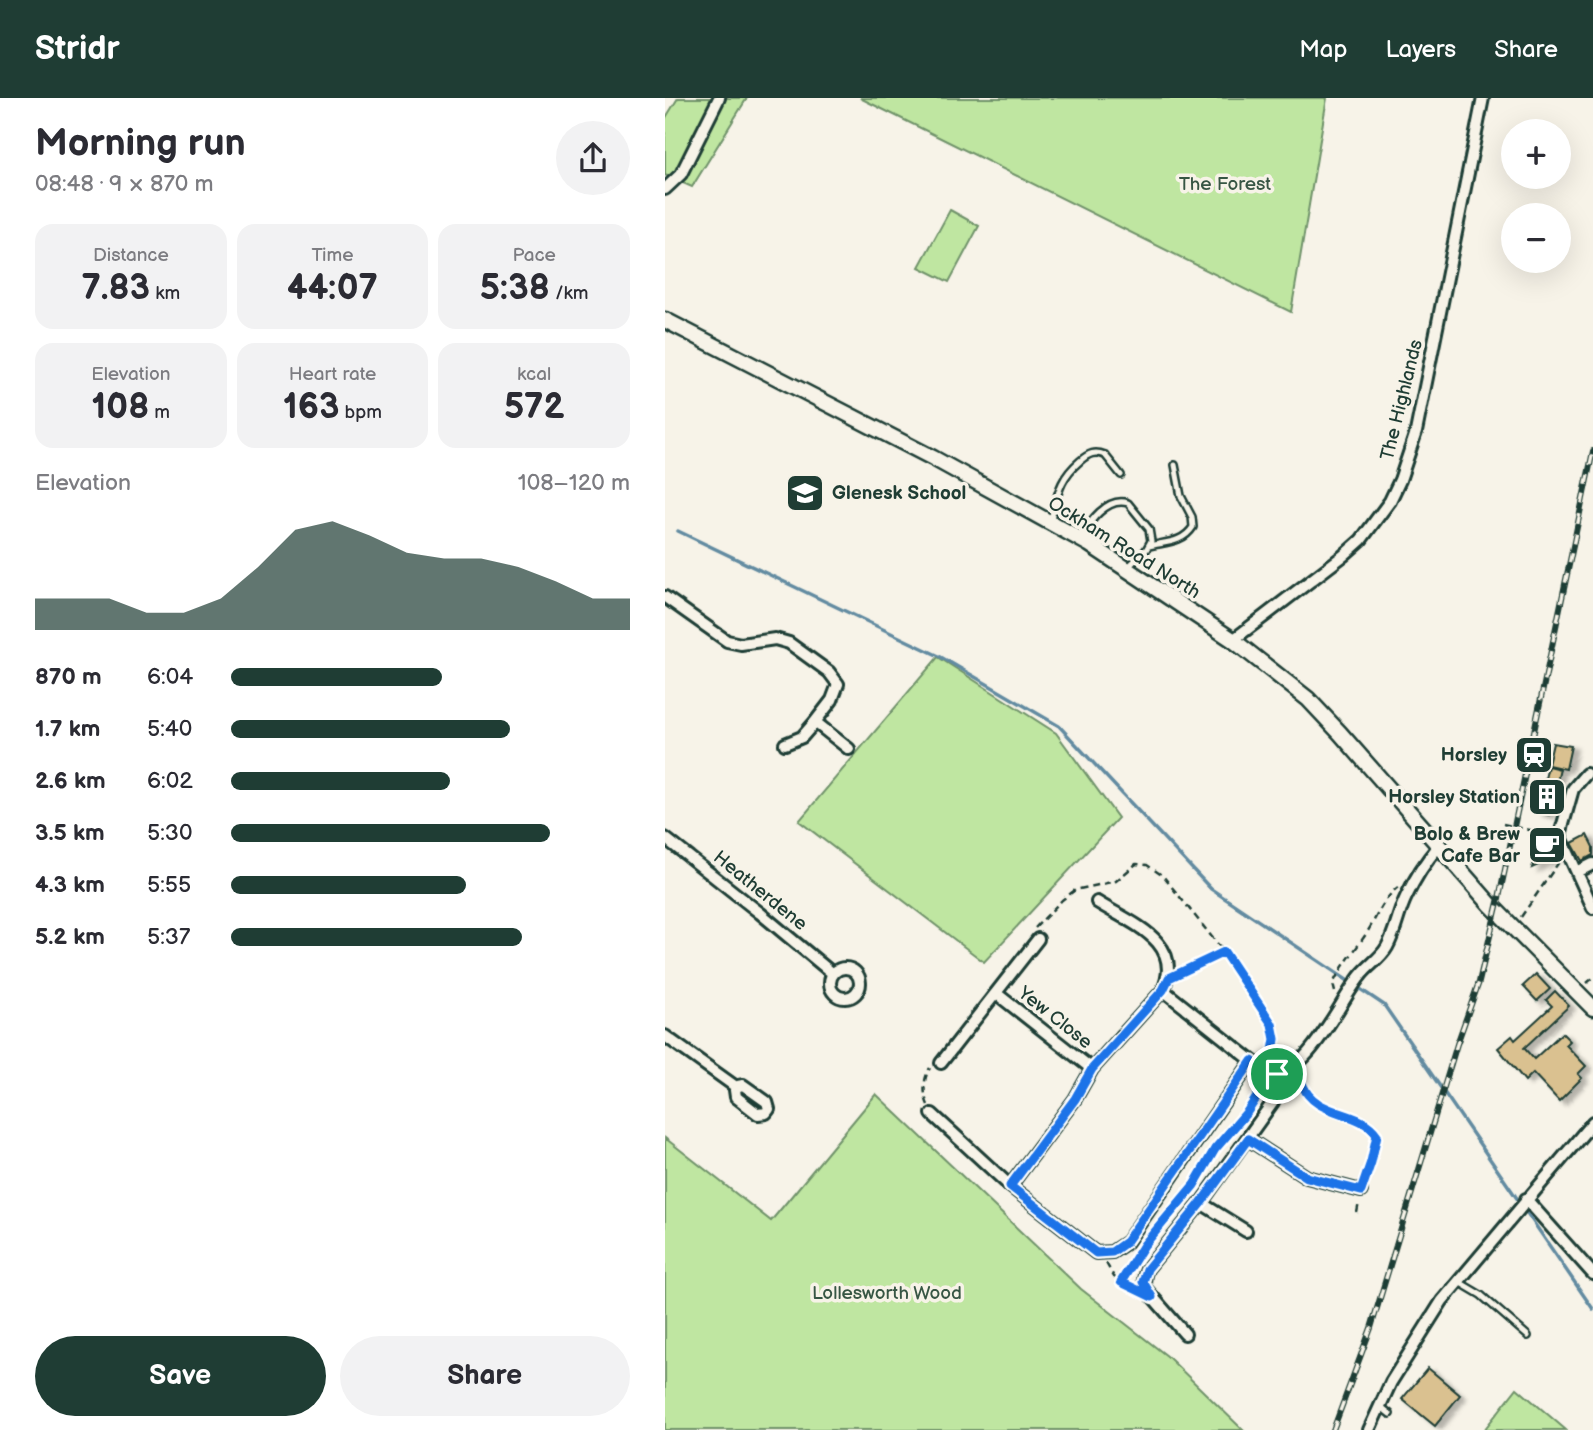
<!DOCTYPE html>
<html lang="en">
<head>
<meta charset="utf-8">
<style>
  body { margin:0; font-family:"Balsamiq Sans",sans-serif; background:#f2f2f3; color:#2b2b33; height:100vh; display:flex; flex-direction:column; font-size:26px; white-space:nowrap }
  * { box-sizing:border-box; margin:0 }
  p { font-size:23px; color:#7c7c81 }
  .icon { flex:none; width:38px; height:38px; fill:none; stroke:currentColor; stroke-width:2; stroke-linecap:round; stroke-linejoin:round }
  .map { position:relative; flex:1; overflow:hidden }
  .sheet { display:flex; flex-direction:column; background:#fff; width:665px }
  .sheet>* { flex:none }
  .buttons { position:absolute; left:836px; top:21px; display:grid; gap:14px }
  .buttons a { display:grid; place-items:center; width:70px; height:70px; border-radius:50%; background:#fff; box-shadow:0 7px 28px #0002; font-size:35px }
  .pin { position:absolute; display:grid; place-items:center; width:60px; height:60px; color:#fff; margin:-30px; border:4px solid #fff; border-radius:50%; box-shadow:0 2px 7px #0007 }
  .round { display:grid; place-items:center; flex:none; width:74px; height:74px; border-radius:37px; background:#f2f2f3 }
  .overview { display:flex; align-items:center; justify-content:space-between; height:119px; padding:0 35px }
  h1 { font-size:38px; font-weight:700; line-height:52px }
  .stats { display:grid; grid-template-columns:repeat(3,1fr); gap:10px; height:119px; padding:7px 35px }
  .stats div { display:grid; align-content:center; border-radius:18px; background:#f2f2f3; text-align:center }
  .stats b { font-size:35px; font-weight:700 }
  .stats small { font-size:19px; font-weight:400 }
  .stats p { font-size:19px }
  .chart { height:196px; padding:14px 35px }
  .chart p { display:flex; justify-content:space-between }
  .chart svg { width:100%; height:126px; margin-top:7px; fill:#1f3d34; opacity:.7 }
  .primary-button { display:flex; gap:14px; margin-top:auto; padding:14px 35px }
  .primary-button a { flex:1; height:80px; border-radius:42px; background:#1f3d34; color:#fff; font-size:28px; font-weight:700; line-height:80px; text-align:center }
  .primary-button a+a { background:#f2f2f3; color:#2b2b33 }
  ul { padding:0 35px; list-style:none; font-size:23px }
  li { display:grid; grid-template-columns:112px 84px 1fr; align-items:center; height:52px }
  li i { height:18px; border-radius:9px; background:#1f3d34 }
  header { display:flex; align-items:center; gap:42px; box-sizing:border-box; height:98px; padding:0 35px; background:#1f3d34; color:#fff }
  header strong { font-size:33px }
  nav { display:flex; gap:38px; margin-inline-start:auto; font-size:24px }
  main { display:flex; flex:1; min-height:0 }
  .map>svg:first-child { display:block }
</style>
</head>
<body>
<header>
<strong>Stridr</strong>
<nav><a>Map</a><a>Layers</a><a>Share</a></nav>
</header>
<main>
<section class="sheet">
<div class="overview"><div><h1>Morning run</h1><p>08:48 · 9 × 870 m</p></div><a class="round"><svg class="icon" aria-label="share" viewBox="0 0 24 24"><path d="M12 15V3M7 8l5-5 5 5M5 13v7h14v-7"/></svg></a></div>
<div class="stats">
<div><p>Distance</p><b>7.83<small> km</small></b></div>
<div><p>Time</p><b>44:07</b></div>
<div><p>Pace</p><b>5:38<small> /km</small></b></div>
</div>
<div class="stats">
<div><p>Elevation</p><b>108<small> m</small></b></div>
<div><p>Heart rate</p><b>163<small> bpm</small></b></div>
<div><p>kcal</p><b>572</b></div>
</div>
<div class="chart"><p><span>Elevation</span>108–120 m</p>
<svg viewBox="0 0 160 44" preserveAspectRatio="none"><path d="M0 44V33L10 33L20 33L30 38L40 38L50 33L60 22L70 9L80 6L90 11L100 17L110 19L120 19L130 22L140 27L150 33L160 33V44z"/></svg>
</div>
<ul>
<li><b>870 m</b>6:04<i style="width:53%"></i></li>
<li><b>1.7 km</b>5:40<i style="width:70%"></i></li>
<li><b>2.6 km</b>6:02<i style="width:55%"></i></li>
<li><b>3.5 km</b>5:30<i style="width:80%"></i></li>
<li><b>4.3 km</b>5:55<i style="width:59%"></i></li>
<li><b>5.2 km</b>5:37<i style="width:73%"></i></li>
</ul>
<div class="primary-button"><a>Save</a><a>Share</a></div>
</section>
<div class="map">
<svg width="928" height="1332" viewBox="0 0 928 1332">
  <defs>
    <filter id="shadow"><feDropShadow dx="6" dy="3.5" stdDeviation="2" flood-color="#0004"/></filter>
  </defs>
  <rect width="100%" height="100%" fill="#f7f3e8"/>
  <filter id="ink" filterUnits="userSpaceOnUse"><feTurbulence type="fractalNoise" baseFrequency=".0143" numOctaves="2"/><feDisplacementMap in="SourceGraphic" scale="14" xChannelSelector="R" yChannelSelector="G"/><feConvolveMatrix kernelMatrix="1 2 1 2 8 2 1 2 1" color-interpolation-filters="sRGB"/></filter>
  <g filter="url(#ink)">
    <!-- green -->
    <path fill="#bfe6a1" stroke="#6f926a" stroke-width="2" d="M13,0H82L27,89L0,77V21Z
      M195,0H662L626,214Z
      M285,112L314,128L284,184L254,169Z
      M273,559L391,635L453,720L319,864L134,723Z
      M211,996L416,1191L502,1258L578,1332H0V1040L106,1123Z
      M852,1290L901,1332H819Z"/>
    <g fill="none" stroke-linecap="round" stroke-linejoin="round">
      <!-- stream -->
      <path stroke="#628ba1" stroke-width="3.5" d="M13,433L274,558L394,628L546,791L719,907L928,1211"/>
    </g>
    <!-- building -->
    <path fill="#dac190" stroke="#1f3d34" stroke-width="2" filter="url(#shadow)" d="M888,645L906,648L901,671L883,667Z
      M883,668L895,671L884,717L872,714Z
      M922,737L928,749V757L917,763L907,745Z
      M877,740H879L891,759L867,770Z
      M871,876L885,891L872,903L858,888Z
      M890,893L904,908L859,950L869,961L897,935L905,943L901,947L921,968L913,976L917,980L894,1003L868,975L860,983L833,950L847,938L850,942L887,908L881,902Z
      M763,1270L795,1297L770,1328L737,1301Z"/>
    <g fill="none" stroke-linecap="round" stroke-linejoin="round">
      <defs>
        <path id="service" d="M386,421C393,396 394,381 415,363C424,355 430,353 440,357L456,377
          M414,440C424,425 442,398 463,405L484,431L486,443L481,452L463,469
          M484,448C500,444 518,445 528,429L527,419L516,398L510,367
          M794,1184L816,1197L863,1238
          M715,1308L725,1316"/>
        <path id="minor" d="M0,91L16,76L54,0
          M0,499L62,543L76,546L110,541L124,545L164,574L173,586L167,602L150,624L184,651
          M568,542L678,458L696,442L725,403L735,382L751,334L818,0
          M120,646L137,639L150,624
          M921,676L908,691L895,737L928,810
          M0,740L95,815L167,875
          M912,774L928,766
          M432,804C465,825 520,843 498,892
          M165 885a15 15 0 1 1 30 0a15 15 0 1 1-30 0Z
          M332,896L427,971
          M0,938L71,989
          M276,965L373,841
          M78,987L102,1004L104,1011L101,1015L93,1016L71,999L70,992L73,988Z
          M267,1016L345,1088L431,1155L447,1154L462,1144L587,963
          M583,1041L642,1079L696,1093
          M345,1088L410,1001L427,971L498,892L604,976C642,981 675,902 696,877C704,867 716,860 722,849C731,833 733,815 741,799C750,780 760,764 773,749
          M861,1101L928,1176
          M536,1105L581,1133
          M520,1236L480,1190C478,1183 479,1178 482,1171L536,1105L608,1004L613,992L609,977
          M704,1332L726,1284L777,1203L928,1024"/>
        <path id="secondary" d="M0,222L268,360L424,446L568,542L643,601L675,635L825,806L928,910"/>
      </defs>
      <!-- service casing -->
      <use href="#service" stroke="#1f3d34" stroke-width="10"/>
      <!-- minor casing -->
      <use href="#minor" stroke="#1f3d34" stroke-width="16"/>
      <!-- secondary casing -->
      <use href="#secondary" stroke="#1f3d34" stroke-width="19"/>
      <!-- path -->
      <path stroke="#1f3d34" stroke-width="2.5" stroke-dasharray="7 5" stroke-linecap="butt" d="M869,733L884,735
        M856,819L894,764
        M370,830L397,802L410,792L451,783L471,766L482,767L498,778L559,854L607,926L610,941L607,959L604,961
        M513,875L558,855
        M922,885L928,880
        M670,894L668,886C676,869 688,855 699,839C711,822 716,803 733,789
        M631,979L636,981C649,1021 692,1008 712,1037L706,1064L699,1081
        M263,1007C258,996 258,980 265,970
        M692,1115L694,1104
        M441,1165L449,1179L468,1190
        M456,1184L479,1147L529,1087L550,1051L582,1014L600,986"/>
      <!-- service -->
      <use href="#service" stroke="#f7f3e8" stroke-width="5"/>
      <!-- minor -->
      <use href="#minor" stroke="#f7f3e8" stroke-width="10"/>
      <!-- secondary -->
      <use href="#secondary" stroke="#f7f3e8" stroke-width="14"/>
      <defs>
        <path id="rail" d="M668,1332L706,1230L792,946L814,884L834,800L928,353"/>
      </defs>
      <!-- rail casing -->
      <use href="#rail" stroke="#1f3d34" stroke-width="6"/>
      <!-- rail -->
      <use href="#rail" stroke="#f7f3e8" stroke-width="3.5" stroke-dasharray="10" stroke-linecap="butt"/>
      <!-- path-bridge -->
      <path stroke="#1f3d34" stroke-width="2.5" stroke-dasharray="7 5" stroke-linecap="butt" d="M838,726L869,733"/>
    </g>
  </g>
  <g fill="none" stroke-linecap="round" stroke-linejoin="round" filter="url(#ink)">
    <defs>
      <path id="route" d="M612,976C602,979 594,969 587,963L461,1144L447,1154L431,1155L345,1088L410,1001L427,971L498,892L504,880L559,854L607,926L610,941L607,959L593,968L604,976L596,993L582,1014L550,1051L529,1087L479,1147L456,1184L487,1199L478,1184L482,1171L536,1105L583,1041L642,1079L696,1093L706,1064L712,1037C698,1017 674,1018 654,1006C629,990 648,979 612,976"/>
    </defs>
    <!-- route casing -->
    <use href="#route" stroke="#fff" stroke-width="14"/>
    <!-- route -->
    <use href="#route" stroke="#1a73e8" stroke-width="9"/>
  </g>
  <!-- icons -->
  <defs>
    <symbol id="school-square" viewBox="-11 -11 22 22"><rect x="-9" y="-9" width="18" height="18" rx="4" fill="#1f3d34" stroke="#f7f3e8"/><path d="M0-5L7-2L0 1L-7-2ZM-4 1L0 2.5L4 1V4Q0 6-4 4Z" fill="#fff"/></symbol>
    <symbol id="station-square" viewBox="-11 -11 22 22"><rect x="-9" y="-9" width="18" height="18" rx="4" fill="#1f3d34" stroke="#f7f3e8"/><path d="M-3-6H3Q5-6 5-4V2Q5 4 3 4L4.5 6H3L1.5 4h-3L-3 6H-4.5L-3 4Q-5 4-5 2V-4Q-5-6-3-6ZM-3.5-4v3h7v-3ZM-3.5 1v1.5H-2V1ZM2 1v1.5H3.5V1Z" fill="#fff"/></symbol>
    <symbol id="building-square" viewBox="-11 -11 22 22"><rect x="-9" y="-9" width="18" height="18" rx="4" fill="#1f3d34" stroke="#f7f3e8"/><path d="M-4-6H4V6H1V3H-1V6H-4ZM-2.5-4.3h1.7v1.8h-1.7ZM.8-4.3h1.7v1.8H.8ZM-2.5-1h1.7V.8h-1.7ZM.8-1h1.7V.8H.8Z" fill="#fff"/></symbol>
    <symbol id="cafe-square" viewBox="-11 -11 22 22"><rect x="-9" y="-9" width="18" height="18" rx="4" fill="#1f3d34" stroke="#f7f3e8"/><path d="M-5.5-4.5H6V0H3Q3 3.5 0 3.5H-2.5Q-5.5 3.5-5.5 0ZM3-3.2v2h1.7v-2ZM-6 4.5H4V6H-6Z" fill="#fff"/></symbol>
  </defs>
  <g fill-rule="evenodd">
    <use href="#school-square" x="118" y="373" width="44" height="44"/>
    <use href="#station-square" x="847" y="635" width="44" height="44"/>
    <use href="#building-square" x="860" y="677" width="44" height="44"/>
    <use href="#cafe-square" x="860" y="725" width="44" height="44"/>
  </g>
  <g text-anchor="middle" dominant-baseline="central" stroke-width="7" stroke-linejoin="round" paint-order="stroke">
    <!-- park labels -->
    <g font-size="19" fill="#375644" stroke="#f7f3e8">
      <text x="560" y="86">The Forest</text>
      <text x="222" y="1195">Lollesworth Wood</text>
    </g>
    <!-- street labels -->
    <g font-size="19" fill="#1f3d34" stroke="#f7f3e8">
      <text transform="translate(737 302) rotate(-76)">The Highlands</text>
      <text transform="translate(459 450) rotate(32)">Ockham Road North</text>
      <text transform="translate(95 793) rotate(39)">Heatherdene</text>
      <text transform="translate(390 920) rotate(38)">Yew Close</text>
    </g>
    <!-- poi labels -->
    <g font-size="19" font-weight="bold" fill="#1f3d34" stroke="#f7f3e8" text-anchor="end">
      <text x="167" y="395" text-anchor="start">Glenesk School</text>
      <text x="842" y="657">Horsley</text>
      <text x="855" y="699">Horsley Station</text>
      <text x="855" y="736">Bolo &amp; Brew<tspan x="855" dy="22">Cafe Bar</tspan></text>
    </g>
  </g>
</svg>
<div class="buttons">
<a>+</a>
<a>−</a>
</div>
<div class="pin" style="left:612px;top:976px;background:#1e9e55"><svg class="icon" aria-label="arrive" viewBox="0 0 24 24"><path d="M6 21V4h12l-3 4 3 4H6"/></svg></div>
</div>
</main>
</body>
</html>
